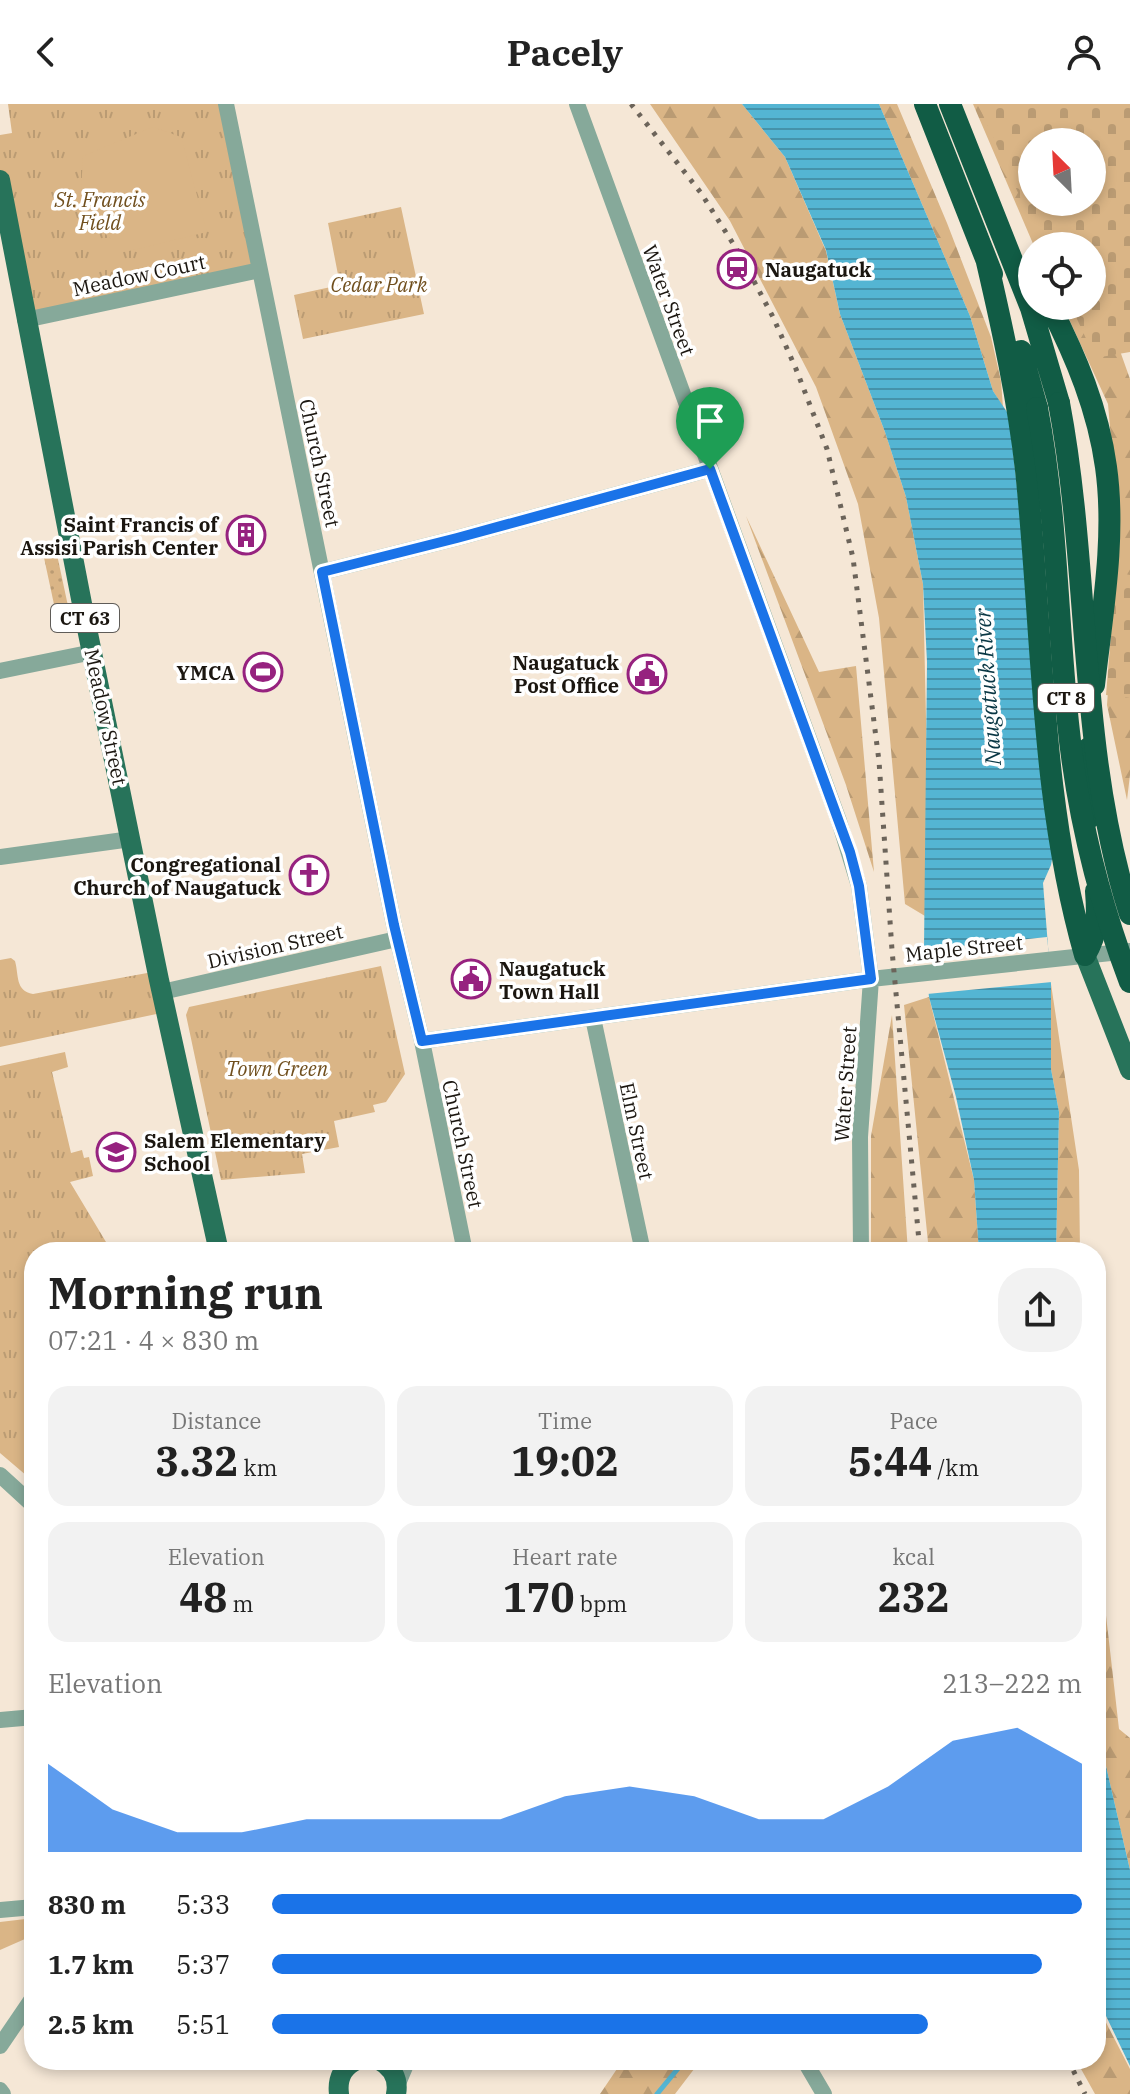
<!DOCTYPE html>
<html lang="en">
<head>
<meta charset="utf-8">
<style>
  body { margin:0; font-family:"IBM Plex Serif",serif; background:#f2f2f2; color:#222; height:100vh; display:flex; flex-direction:column; font-size:30px; white-space:nowrap }
  * { box-sizing:border-box; margin:0 }
  p { font-size:26px; color:#767676 }
  .icon { flex:none; width:44px; height:44px; fill:none; stroke:currentColor; stroke-width:2; stroke-linecap:round; stroke-linejoin:round }
  .map { position:relative; flex:1; overflow:hidden }
  .side { position:absolute; left:24px; top:1138px; width:1082px; height:828px; display:flex; flex-direction:column; background:#fff; border-radius:32px; box-shadow:0 4px 12px #0003 }
  .side>* { flex:none }
  .needle { width:52px; rotate:336deg }
  .fabs { position:absolute; left:1018px; top:24px; display:grid; gap:16px }
  .fabs a { display:grid; place-items:center; width:88px; height:88px; border-radius:50%; background:#fff; box-shadow:0 4px 12px #0003; font-size:40px }
  .pin { position:absolute; display:grid; place-items:center; width:68px; height:68px; color:#fff; margin:-82px -34px; border-radius:50% 50% 50% 0; rotate:-45deg; box-shadow:0 0 8px #0007 }
  .pin .icon { rotate:45deg }
  .round { display:grid; place-items:center; flex:none; width:84px; height:84px; border-radius:32px; background:#f2f2f2 }
  .head { display:flex; align-items:center; justify-content:space-between; height:136px; padding:0 24px }
  h1 { font-size:44px; font-weight:700; line-height:60px }
  .figures { display:grid; grid-template-columns:repeat(3,1fr); gap:12px; height:136px; padding:8px 24px }
  .figures div { display:grid; align-content:center; border-radius:20px; background:#f2f2f2; text-align:center }
  .figures b { font-size:40px; font-weight:700 }
  .figures small { font-size:22px; font-weight:400 }
  .figures p { font-size:22px }
  .chart { height:224px; padding:16px 24px }
  .chart p { display:flex; justify-content:space-between }
  .chart svg { width:100%; height:144px; margin-top:8px; fill:#1a73e8; opacity:.7 }
  ul { padding:0 24px; list-style:none; font-size:26px }
  li { display:grid; grid-template-columns:128px 96px 1fr; align-items:center; height:60px }
  li i { height:20px; border-radius:10px; background:#1a73e8 }
  header { display:flex; justify-content:space-between; align-items:center; height:104px; padding:0 24px; background:#fff; font-size:36px; font-weight:700 }
  .map>svg:first-child { display:block }
</style>
</head>
<body>
<header><svg class="icon" aria-label="back" viewBox="0 0 24 24"><path d="M15 5l-7 7 7 7"/></svg>Pacely<svg class="icon" aria-label="person" viewBox="0 0 24 24"><circle cx="12" cy="8" r="4"/><path d="M4 21q1-7 8-7t8 7"/></svg></header>
<div class="map">
<svg width="1130" height="1990" viewBox="0 0 1130 1990">
  <defs>
    <pattern id="grass-dots" width="8" height="8" patternUnits="userSpaceOnUse" patternTransform="scale(2)"><rect width="8" height="8" fill="#dab586"/><path d="M2 2h.1M6 6h.1" fill="none" stroke="#ba9b73" stroke-width="1.8" stroke-linecap="round"/></pattern>
    <pattern id="forest-firs" width="22" height="20" patternUnits="userSpaceOnUse" patternTransform="scale(2)"><rect width="22" height="20" fill="#dab586"/><path d="M5 1l3.5 6h-7zM16 11l3.5 6h-7z" fill="#ba9b73"/></pattern>
    <pattern id="cemetery-stones" width="16" height="16" patternUnits="userSpaceOnUse" patternTransform="scale(2)"><rect width="16" height="16" fill="#dab586"/><path d="M2 7V4a2 2 0 0 1 4 0v3zM10 15v-3a2 2 0 0 1 4 0v3z" fill="#ba9b73"/></pattern>
    <pattern id="park-tufts" width="24" height="20" patternUnits="userSpaceOnUse" patternTransform="scale(2)"><rect width="24" height="20" fill="#dab586"/><path d="M3 7l-1-3M5 7V3M7 7l1-3M15 17l-1-3M17 17v-4M19 17l1-3" fill="none" stroke="#ba9b73"/></pattern>
    <pattern id="water-rules" width="6" height="5" patternUnits="userSpaceOnUse" patternTransform="scale(2)"><rect width="6" height="5" fill="#54b5d3"/><path d="M0 2.5h6" fill="none" stroke="#4592aa"/></pattern>
  </defs>
  <rect width="100%" height="100%" fill="#f5e7d6"/>
  <!-- grass -->
  <path fill="url(#grass-dots)" d="M56,446L68,502L55,505L43,449Z"/>
  <!-- forest -->
  <path fill="url(#forest-firs)" d="M650,0H742L785,53L826,147L840,210L885,328L906,393L923,480L927,660L925,812L905,800L879,514L858,400L816,283L730,117Z
    M879,0H897L947,119L991,233L1001,277L1003,303L993,287L970,212Z
    M973,0H1021L1032,38V98L1077,142H1034Z
    M1063,202H1092L1119,244L1130,275V671L1127,696L1107,601L1119,429L1108,300Z
    M746,412L819,568L856,562L874,768L846,681Z
    M1051,880L1079,1066L1080,1148H1056L1059,1008L1051,965Z
    M929,893L974,1076L979,1148H929L904,901Z
    M892,911L908,1148H871V1032Z
    M1096,1424L1119,1625L1130,1634V1766L1096,1619Z
    M34,1814V1831L0,1846V1818Z
    M1096,1899L1130,1965V1990H1095L1076,1956H1096Z
    M623,1956H701L675,1990H600Z"/>
  <!-- cemetery -->
  <path fill="url(#cemetery-stones)" fill-rule="evenodd" d="M978,0H1130V248L1095,254L1071,202H1092V142H1042ZM1032,38H1092V98H1032Z
    M1116,468L1130,471V594L1106,591Z"/>
  <!-- park -->
  <path fill="url(#park-tufts)" d="M8,0H231L262,167L25,216L0,76V31L12,29Z
    M401,103L424,210L303,235L294,191L340,181L328,119Z
    M11,854L15,857C19,871 15,887 33,890L158,867L166,908L0,943V856Z
    M381,862L405,970L386,998L373,1001L375,1008L334,1017L339,1043L302,1050L305,1069L221,1076L186,911L189,903Z
    M65,948L68,963L52,968L71,1049L82,1046L84,1054L89,1053L93,1072L70,1078L112,1148H34V1378L0,1349V962Z"/>
  <!-- pitch -->
  <path fill="#dab586" d="M153,23L181,33L207,128L125,148L80,107L83,52Z"/>
  <!-- water -->
  <path fill="url(#water-rules)" d="M742,0H879L970,212L993,287L1009,311L1056,734L1051,761L1043,779L1051,880V965L1059,1008L1056,1148H979L974,1076L956,993L929,893L924,846L927,558L923,480L906,393L885,328L840,210L826,146L785,53Z
    M1096,1619L1130,1766V1962L1096,1891Z"/>
  <!-- pier -->
  <path fill="#f5e7d6" d="M1047,833L1052,878L927,890L923,846Z"/>
  <g fill="none" stroke-linecap="round" stroke-linejoin="round">
    <!-- stream -->
    <path stroke="#54b5d3" stroke-width="5" d="M657,1990L685,1956"/>
    <!-- minor -->
    <path stroke="#86a99a" stroke-width="16" d="M226,0L394,821L422,937L465,1148
      M577,0L839,717L859,782L871,875L860,1033L861,1148
      M25,216L260,166
      M322,468L457,434L710,365
      M0,567L93,548
      M0,753L131,735
      M162,888L397,835
      M593,914L643,1148
      M422,937L871,875L1130,847
      M0,1371L34,1402
      M0,1616L34,1613
      M0,1806L34,1803
      M0,1942L34,1892
      M804,1956L824,1990
      M397,1982L408,1956
      M0,1986L3,1990"/>
    <!-- major -->
    <path stroke="#27735a" stroke-width="20" d="M0,76L83,505L159,876L219,1148
      M1085,851L1130,966
      M379,1956C392,1963 399,1975 396,1990
      M339,1990C337,1975 343,1962 357,1956"/>
    <!-- highway -->
    <path stroke="#115c45" stroke-width="22" d="M925,0L992,170
      M950,0L1031,204L1059,299
      M987,158C1003,227 1018,295 1026,366C1043,528 1040,694 1085,851
      M1050,202C1076,253 1098,305 1106,363C1116,434 1102,510 1094,581
      M1021,247L1037,304
      M1089,644L1090,713
      M1085,851C1098,829 1098,812 1096,787"/>
    <!-- rail -->
    <path stroke="#6c645a" stroke-width="5" stroke-dasharray="4 8" stroke-linecap="butt" d="M631,0L701,89L739,149L773,213L796,265L827,345L853,454L879,657L892,846L920,1148
      M1068,1956L1085,1990"/>
    <!-- highway-bridge -->
    <path stroke="#115c45" stroke-width="22" d="M1059,299C1091,468 1077,644 1130,810
      M1037,304C1057,408 1057,514 1068,619C1077,708 1098,794 1130,878"/>
  </g>
  <g fill="none" stroke-linecap="round" stroke-linejoin="round">
    <defs>
      <path id="route" d="M710,365L850,748L859,782L871,875L422,937L394,821L322,468L457,434Z"/>
    </defs>
    <!-- route casing -->
    <use href="#route" stroke="#fff" stroke-width="16"/>
    <!-- route -->
    <use href="#route" stroke="#1a73e8" stroke-width="10"/>
  </g>
  <!-- icons -->
  <defs>
    <symbol id="station-ring" viewBox="-11 -11 22 22"><circle r="9.5" fill="#fff" stroke="#96227f" stroke-width="1.5"/><path d="M-3-6H3Q5-6 5-4V2Q5 4 3 4L4.5 6H3L1.5 4h-3L-3 6H-4.5L-3 4Q-5 4-5 2V-4Q-5-6-3-6ZM-3.5-4v3h7v-3ZM-3.5 1v1.5H-2V1ZM2 1v1.5H3.5V1Z" fill="#96227f"/></symbol>
    <symbol id="building-ring" viewBox="-11 -11 22 22"><circle r="9.5" fill="#fff" stroke="#96227f" stroke-width="1.5"/><path d="M-4-6H4V6H1V3H-1V6H-4ZM-2.5-4.3h1.7v1.8h-1.7ZM.8-4.3h1.7v1.8H.8ZM-2.5-1h1.7V.8h-1.7ZM.8-1h1.7V.8H.8Z" fill="#96227f"/></symbol>
    <symbol id="stadium-ring" viewBox="-11 -11 22 22"><circle r="9.5" fill="#fff" stroke="#96227f" stroke-width="1.5"/><path d="M0-5a6.5 5 0 1 0 0 10a6.5 5 0 1 0 0-10ZM-3.5-1.8h7v3.6h-7Z" fill="#96227f"/></symbol>
    <symbol id="civic-ring" viewBox="-11 -11 22 22"><circle r="9.5" fill="#fff" stroke="#96227f" stroke-width="1.5"/><path d="M-.6-6.5H3V-4.5H.6V-3L4-1V1h2V6H-6V1h2V-1L-.6-3ZM-1.2 2.5V6h2.4V2.5Z" fill="#96227f"/></symbol>
    <symbol id="church-ring" viewBox="-11 -11 22 22"><circle r="9.5" fill="#fff" stroke="#96227f" stroke-width="1.5"/><path d="M-1.2-6h2.4v3.5h3.3v2.4h-3.3V6h-2.4V-.1h-3.3v-2.4h3.3Z" fill="#96227f"/></symbol>
    <symbol id="school-ring" viewBox="-11 -11 22 22"><circle r="9.5" fill="#fff" stroke="#96227f" stroke-width="1.5"/><path d="M0-5L7-2L0 1L-7-2ZM-4 1L0 2.5L4 1V4Q0 6-4 4Z" fill="#96227f"/></symbol>
  </defs>
  <g fill-rule="evenodd">
    <use href="#station-ring" x="715" y="143" width="44" height="44"/>
    <use href="#building-ring" x="224" y="409" width="44" height="44"/>
    <use href="#stadium-ring" x="241" y="546" width="44" height="44"/>
    <use href="#civic-ring" x="625" y="548" width="44" height="44"/>
    <use href="#church-ring" x="287" y="749" width="44" height="44"/>
    <use href="#civic-ring" x="449" y="853" width="44" height="44"/>
    <use href="#school-ring" x="94" y="1026" width="44" height="44"/>
  </g>
  <g text-anchor="middle" dominant-baseline="central" stroke-width="7" stroke-linejoin="round" paint-order="stroke">
    <!-- shield labels -->
    <g fill="#fff" stroke="#5f5c58" stroke-width="2">
      <rect x="51" y="500" width="68" height="28" rx="6"/>
      <rect x="1038" y="580" width="56" height="28" rx="6"/>
    </g>
    <g font-size="18" font-weight="bold" fill="#1b1610">
      <text x="85" y="514">CT 63</text>
      <text x="1066" y="594">CT 8</text>
    </g>
    <!-- park labels -->
    <g font-size="20" font-style="italic" fill="#704f1e" stroke="#fff">
      <text x="100" y="95">St. Francis<tspan x="100" dy="23">Field</tspan></text>
      <text x="379" y="180">Cedar Park</text>
      <text x="277" y="964">Town Green</text>
    </g>
    <!-- poi labels -->
    <g font-size="20" font-weight="bold" fill="#1b1610" stroke="#fff" text-anchor="end">
      <text x="765" y="165" text-anchor="start">Naugatuck</text>
      <text x="218" y="420">Saint Francis of<tspan x="218" dy="23">Assisi Parish Center</tspan></text>
      <text x="619" y="558">Naugatuck<tspan x="619" dy="23">Post Office</tspan></text>
      <text x="235" y="568">YMCA</text>
      <text x="281" y="760">Congregational<tspan x="281" dy="23">Church of Naugatuck</tspan></text>
      <text x="499" y="864" text-anchor="start">Naugatuck<tspan x="499" dy="23">Town Hall</tspan></text>
      <text x="144" y="1036" text-anchor="start">Salem Elementary<tspan x="144" dy="23">School</tspan></text>
    </g>
    <!-- street labels -->
    <g font-size="20" fill="#1b1610" stroke="#fff">
      <text transform="translate(139 171) rotate(-12)">Meadow Court</text>
      <text transform="translate(669 196) rotate(70)">Water Street</text>
      <text transform="translate(320 359) rotate(78)">Church Street</text>
      <text transform="translate(106 613) rotate(78)">Meadow Street</text>
      <text transform="translate(275 842) rotate(-13)">Division Street</text>
      <text transform="translate(964 844) rotate(-6)">Maple Street</text>
      <text transform="translate(845 980) rotate(-86)">Water Street</text>
      <text transform="translate(637 1027) rotate(78)">Elm Street</text>
      <text transform="translate(463 1040) rotate(78)">Church Street</text>
    </g>
    <!-- water labels -->
    <g font-size="22" font-style="italic" fill="#093744" stroke="#fff">
      <text transform="translate(987 583) rotate(-94)">Naugatuck River</text>
    </g>
  </g>
</svg>
<div class="fabs">
<a><svg class="needle" viewBox="-14 -14 28 28"><path d="M0-13l5 13h-10z" fill="#e53935"/><path d="M0 13l5-13h-10z" fill="#767676"/></svg></a>
<a><svg class="icon" aria-label="locate" viewBox="0 0 24 24"><circle cx="12" cy="12" r="6"/><path d="M12 2v4M12 18v4M2 12h4M18 12h4"/></svg></a>
</div>
<div class="pin" style="left:710px;top:365px;background:#1e9e55"><svg class="icon" aria-label="arrive" viewBox="0 0 24 24"><path d="M6 21V4h12l-3 4 3 4H6"/></svg></div>
<section class="side">
<div class="head"><div><h1>Morning run</h1><p>07:21 · 4 × 830 m</p></div><a class="round"><svg class="icon" aria-label="share" viewBox="0 0 24 24"><path d="M12 15V3M7 8l5-5 5 5M5 13v7h14v-7"/></svg></a></div>
<div class="figures">
<div><p>Distance</p><b>3.32<small> km</small></b></div>
<div><p>Time</p><b>19:02</b></div>
<div><p>Pace</p><b>5:44<small> /km</small></b></div>
</div>
<div class="figures">
<div><p>Elevation</p><b>48<small> m</small></b></div>
<div><p>Heart rate</p><b>170<small> bpm</small></b></div>
<div><p>kcal</p><b>232</b></div>
</div>
<div class="chart"><p><span>Elevation</span>213–222 m</p>
<svg viewBox="0 0 160 44" preserveAspectRatio="none"><path d="M0 44V17L10 31L20 38L30 38L40 34L50 34L60 34L70 34L80 27L90 24L100 27L110 34L120 34L130 24L140 10L150 6L160 17V44z"/></svg>
</div>
<ul>
<li><b>830 m</b>5:33<i style="width:100%"></i></li>
<li><b>1.7 km</b>5:37<i style="width:95%"></i></li>
<li><b>2.5 km</b>5:51<i style="width:81%"></i></li>
</ul>
</section>
</div>
</body>
</html>
